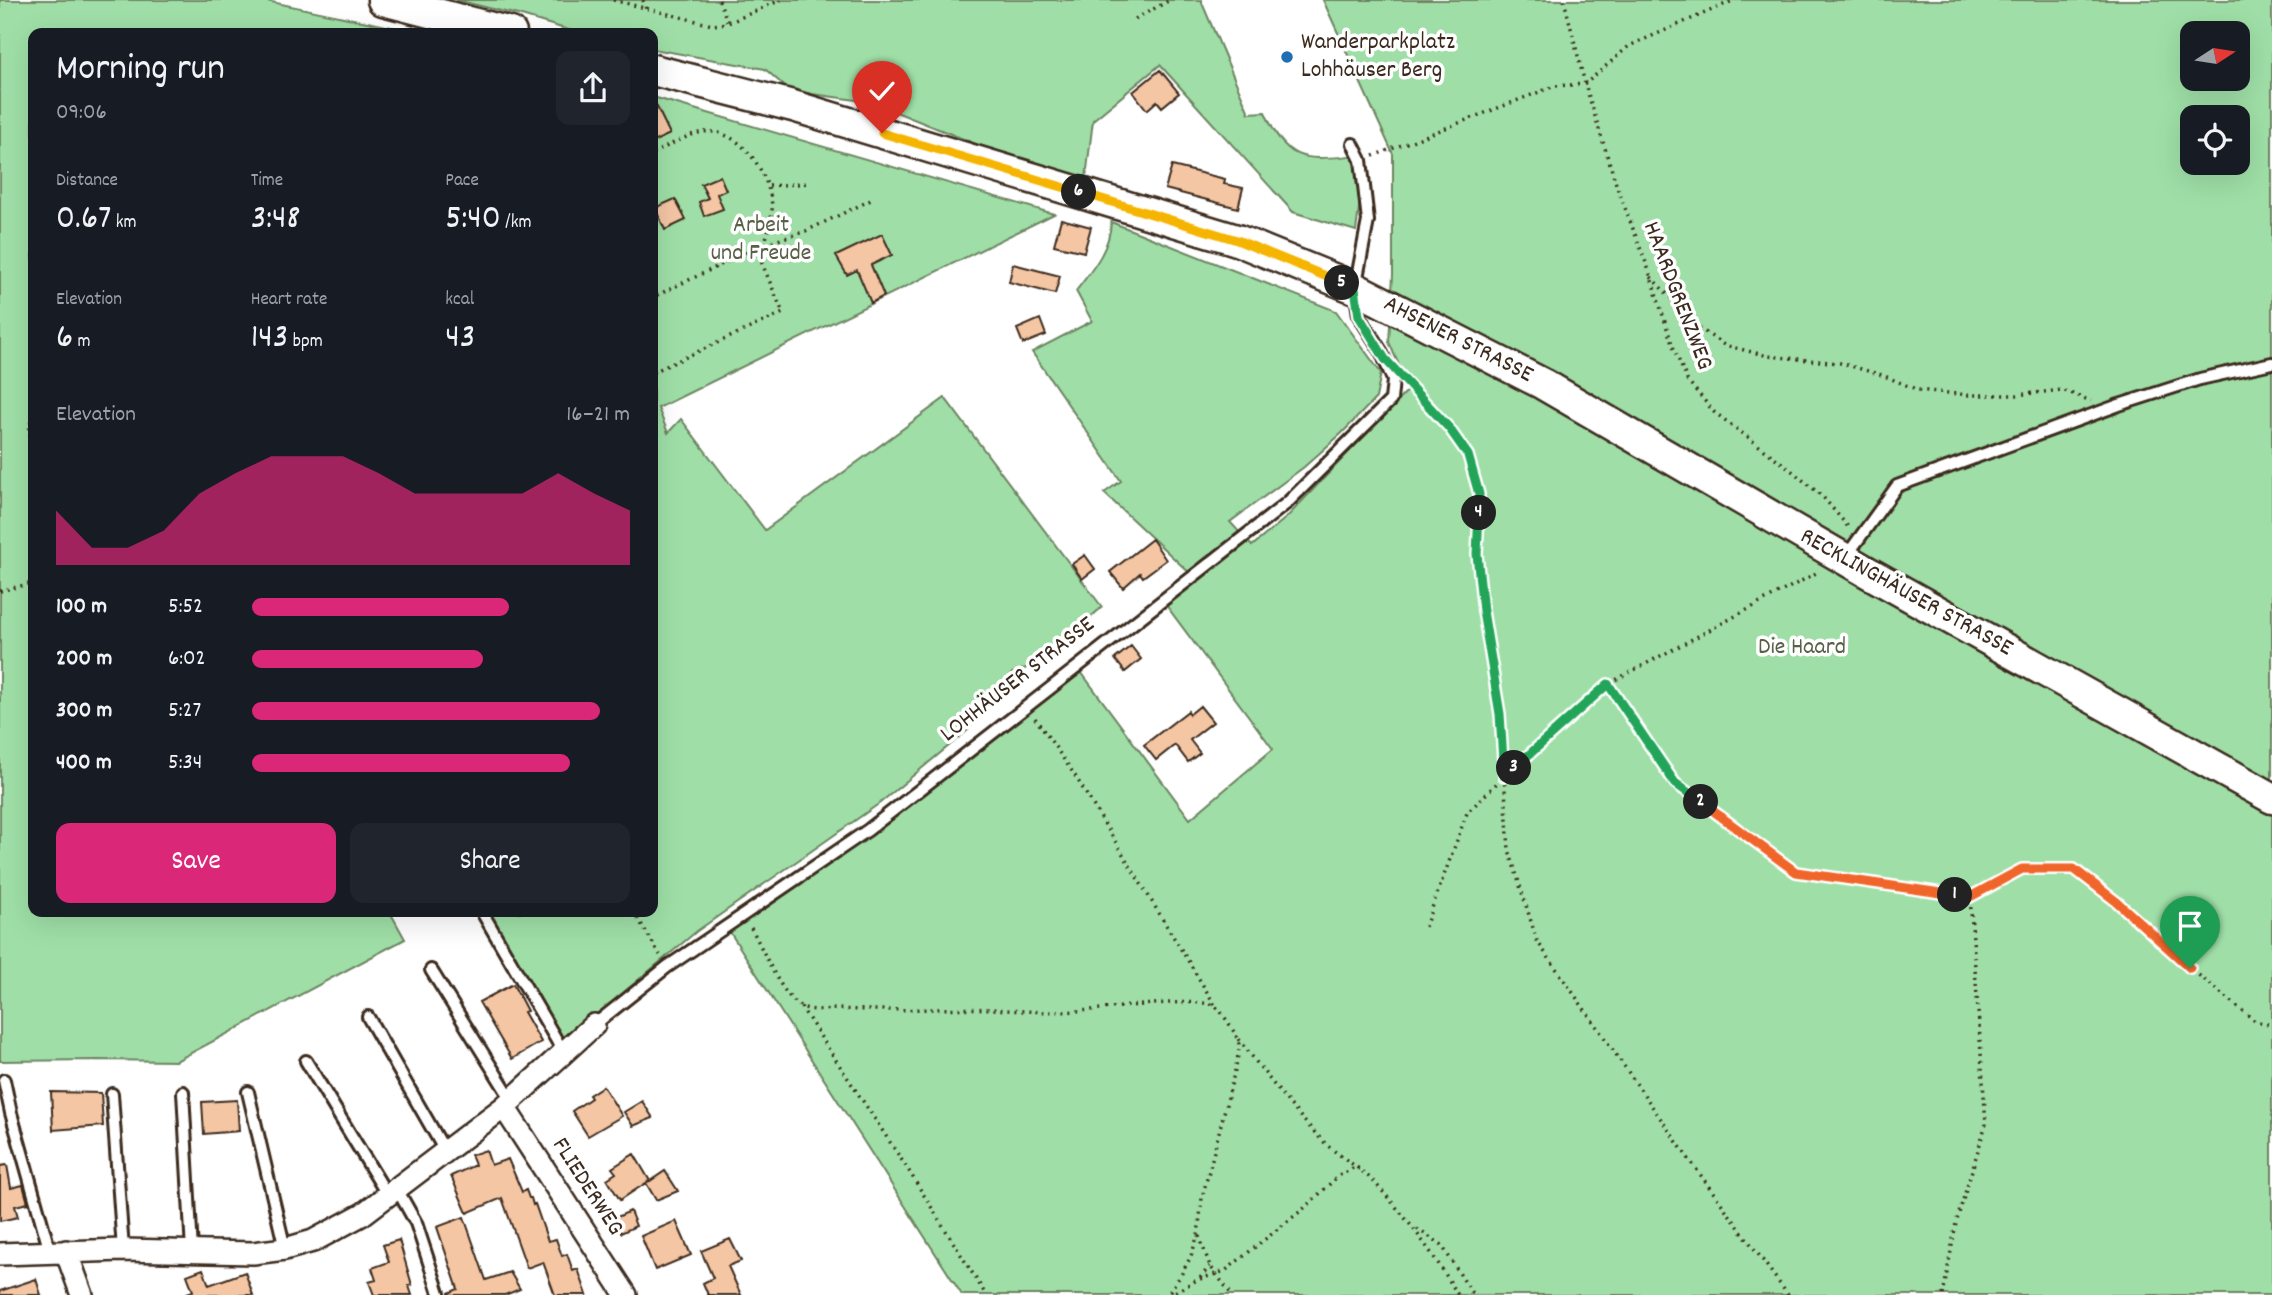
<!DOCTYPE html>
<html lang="en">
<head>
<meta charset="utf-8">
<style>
  body { margin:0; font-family:Dekko,sans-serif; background:#20242c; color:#f1f3f6; height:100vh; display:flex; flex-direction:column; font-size:26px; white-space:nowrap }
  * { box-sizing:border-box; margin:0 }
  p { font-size:23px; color:#9ea1a6 }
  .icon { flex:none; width:38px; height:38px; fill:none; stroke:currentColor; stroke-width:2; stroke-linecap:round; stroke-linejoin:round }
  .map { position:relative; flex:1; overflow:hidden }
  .drawer { position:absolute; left:28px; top:28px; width:630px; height:889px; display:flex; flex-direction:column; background:#171b24; border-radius:14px; box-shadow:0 7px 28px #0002 }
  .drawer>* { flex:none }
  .needle { width:46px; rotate:78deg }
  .fabs { position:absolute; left:2180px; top:21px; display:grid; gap:14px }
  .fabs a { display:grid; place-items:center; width:70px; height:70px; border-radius:14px; background:#171b24; box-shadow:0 7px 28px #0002; font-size:35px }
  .pin { position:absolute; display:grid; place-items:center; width:60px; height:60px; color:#fff; margin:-72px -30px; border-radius:50% 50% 50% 0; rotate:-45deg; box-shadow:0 0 7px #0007 }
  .pin .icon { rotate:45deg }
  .km { position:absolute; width:35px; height:35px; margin:-18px; border-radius:50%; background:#222; color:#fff; font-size:19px; line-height:35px; text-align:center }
  .round { display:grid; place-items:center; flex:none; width:74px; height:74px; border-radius:14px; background:#20242c }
  .head { display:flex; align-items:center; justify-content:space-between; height:119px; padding:0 28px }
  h1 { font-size:38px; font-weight:600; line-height:52px }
  .stats { display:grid; grid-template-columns:repeat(3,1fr); gap:10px; height:119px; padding:7px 28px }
  .stats div { display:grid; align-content:center }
  .stats b { font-size:35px; font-weight:600 }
  .stats small { font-size:19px; font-weight:400 }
  .stats p { font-size:19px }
  .chart { height:196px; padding:14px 28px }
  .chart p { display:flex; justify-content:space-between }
  .chart svg { width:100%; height:126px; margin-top:7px; fill:#db2777; opacity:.7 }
  .button { display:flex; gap:14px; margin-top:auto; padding:14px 28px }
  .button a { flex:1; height:80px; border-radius:14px; background:#db2777; color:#fff; font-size:28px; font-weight:600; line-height:80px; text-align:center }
  .button a+a { background:#20242c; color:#f1f3f6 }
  ul { padding:0 28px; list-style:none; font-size:23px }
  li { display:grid; grid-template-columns:112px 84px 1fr; align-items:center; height:52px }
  li i { height:18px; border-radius:9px; background:#db2777 }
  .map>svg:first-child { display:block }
</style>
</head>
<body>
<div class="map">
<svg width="2272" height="1295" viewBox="0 0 2272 1295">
  <rect width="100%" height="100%" fill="#fff"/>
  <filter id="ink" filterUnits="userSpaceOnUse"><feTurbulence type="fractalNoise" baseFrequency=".0143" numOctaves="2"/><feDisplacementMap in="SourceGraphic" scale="14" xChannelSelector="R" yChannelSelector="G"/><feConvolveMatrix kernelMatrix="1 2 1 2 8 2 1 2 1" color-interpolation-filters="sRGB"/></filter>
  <g filter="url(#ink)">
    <!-- green -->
    <path fill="#9fdfa7" stroke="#6d8462" stroke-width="2" fill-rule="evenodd" d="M0,0H262L420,33H33V912H390L405,939L176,1061L98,1060L0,1061Z
      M456,0H1202V3L1249,113L1265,112C1289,170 1311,158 1366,155L1356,231L1293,212L1160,65L1093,120L1086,178L976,144L871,102L790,91L765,69L653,49V33H579L518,15Z
      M1323,0H2272V1295H962L728,929L874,833L1081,672L1190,819L1273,749L1166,605L1195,578L1104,493L1121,481L1032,352L1092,321L1076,291C1092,270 1110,249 1111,222L1336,311L1381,373L1376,398L1342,433L1304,467L1230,522L1252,546L1287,517L1409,389L1389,342L1393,275V154ZM2193,33H2238V79H2193ZM2193,117H2238V163H2193Z
      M653,97L1054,214L658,408L668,433L681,419L765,530L945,398L1102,607L1038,664L1012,673L968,730L880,803L697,931L564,1042L489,912H653Z"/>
    <!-- building -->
    <path fill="#f4c6a4" stroke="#3b2a1e" stroke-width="2" d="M1160,70L1179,93L1162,107L1157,101L1147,110L1133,92Z
      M653,99L670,134L653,142Z
      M1172,166L1225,179L1224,184L1243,188L1238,208L1165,189Z
      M720,176L726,190L717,194L723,209L704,216L699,202L708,198L701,184Z
      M675,199L686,220L665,230L655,208Z
      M1061,219L1091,227L1084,252L1054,245Z
      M882,234L892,255L871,265L884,296L871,303L857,270L847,275L836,256Z
      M1013,264L1060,276L1055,294L1009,282Z
      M1040,319L1046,335L1023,344L1017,329Z
      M1152,539L1166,560L1143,577L1140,573L1123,588L1110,572Z
      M1085,555L1095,569L1082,579L1072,564Z
      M1131,646L1141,659L1125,672L1115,659Z
      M1200,706L1213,722L1190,740L1200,753L1188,762L1175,745L1156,760L1144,745L1188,711L1190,714Z
      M513,984L527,1011L524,1012L541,1042L512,1059L479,1002Z
      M603,1086L622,1116L588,1136L572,1111L591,1098L589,1095Z
      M51,1092L101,1093L103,1126L53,1130Z
      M237,1100L239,1131L204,1134L202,1102Z
      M642,1101L653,1118L633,1126L624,1112Z
      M486,1150L491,1165L508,1159L522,1192L526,1190L529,1198H531L533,1205L535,1204L548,1241L556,1239L562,1256L567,1254L573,1271L578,1269L587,1295H555L543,1262L527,1268L502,1198L467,1213L451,1176L475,1165L471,1155Z
      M634,1154L650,1181L665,1171L678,1191L656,1200L646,1183L649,1181L620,1200L607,1179L616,1173L612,1168Z
      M7,1165L11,1188L23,1185L28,1203L15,1206L18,1217L0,1221V1166Z
      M630,1211L636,1226L621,1233L615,1218Z
      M464,1217L486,1280L510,1272L520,1289L505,1295H449V1293L458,1289L437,1227Z
      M676,1221L691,1255L655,1270L641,1236Z
      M730,1239L741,1261L728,1266L741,1295H708L703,1283L713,1278L701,1251Z
      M399,1240L412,1285L409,1286L412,1295H374L369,1282L376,1280L372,1268L389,1262L383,1245Z
      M203,1269L209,1285L245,1272L253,1295H187V1293L193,1291L187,1275Z
      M36,1279L41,1295H0V1291Z"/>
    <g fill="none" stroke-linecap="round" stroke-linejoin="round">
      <defs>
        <path id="service" d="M1845,558L1897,486L2119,405L2200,379L2272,363
          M482,912L564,1053
          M431,970L512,1100
          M368,1017L445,1151
          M594,1025L667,967L868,830L1048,690L1287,503L1391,400L1393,380L1381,351L1359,316L1355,288L1368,221L1361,160L1353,144
          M306,1061L388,1196
          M4,1080L11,1113L50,1252
          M183,1092L192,1251
          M248,1092L285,1249
          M112,1094L123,1250
          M397,1189L416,1223L439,1293"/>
        <path id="minor" d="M504,1107L626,1295
          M66,1251L82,1295
          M0,1254L123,1250L253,1253L285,1249L313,1241L363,1214L504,1107L594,1025"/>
        <path id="secondary" d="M383,0L511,33
          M653,70L793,106L1237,240L1355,288L1543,384L1869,573L2272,798"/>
      </defs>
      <!-- service casing -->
      <use href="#service" stroke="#3b2a1e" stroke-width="16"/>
      <!-- minor casing -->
      <use href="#minor" stroke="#3b2a1e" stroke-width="26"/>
      <!-- secondary casing -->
      <use href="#secondary" stroke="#3b2a1e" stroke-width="35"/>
      <!-- path -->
      <path stroke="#3b2a1e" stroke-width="3.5" stroke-dasharray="2 5" stroke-linecap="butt" d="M613,0L712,25L728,23L781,0
        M643,0L646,9
        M719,0L728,23
        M1564,0L1585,84L1617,187L1648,268L1672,344L1687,380L1714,412L1786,466L1823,497L1849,528
        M1135,19L1170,0
        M653,153C667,147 683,137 698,133C738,123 769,172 772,206C773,218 767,232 765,244L653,297
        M1373,156L1555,86L1585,84L1629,46L1735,0
        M769,186L810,183
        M1651,277L1699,328L1724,345L1768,356L1840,363L1882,375L1918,390L1969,395H2017L2062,390L2091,401
        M653,372L783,313L761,261L765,244L806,231L873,199
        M1406,382L1449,428L1468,455L1479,494L1477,554L1483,611L1500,714L1509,850L1537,941L1686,1155L1788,1295
        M33,414C29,424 28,432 33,443
        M0,591L33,583
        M1608,684L1675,783L1796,872L1970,897L2022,869L2074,868L2117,902L2190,968L2255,1021L2272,1025
        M1035,718L1074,774L1215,1005
        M634,912L660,955
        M1425,927L1467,813L1504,776L1608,684L1820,571
        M751,928C763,948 781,997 802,1007C814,1012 827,1009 839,1009C891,1012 942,1007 993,1009C1021,1011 1049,1013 1078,1011C1100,1010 1200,996 1215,1006C1221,1010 1239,1037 1239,1045C1239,1052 1237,1060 1236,1066L1202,1198L1198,1235L1191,1256L1181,1275L1167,1295
        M801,1007L907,1168L986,1295
        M1239,1039C1265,1074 1291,1108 1321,1139C1337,1156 1359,1166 1375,1183C1407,1218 1434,1254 1458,1295
        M1417,1229L1441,1244L1473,1295
        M1199,1236L1210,1266L1232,1295
        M1200,1278L1210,1266
        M1169,1295L1197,1280L1225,1271L1307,1206L1337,1177L1353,1168L1359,1169
        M1943,1295L1956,1223L1986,1124L1970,897"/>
      <!-- service -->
      <use href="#service" stroke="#fff" stroke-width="10"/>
      <!-- minor -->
      <use href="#minor" stroke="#fff" stroke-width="21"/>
      <!-- secondary -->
      <use href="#secondary" stroke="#fff" stroke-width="30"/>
    </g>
  </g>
  <g fill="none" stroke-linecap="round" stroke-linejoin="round" filter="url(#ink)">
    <defs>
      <path id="split-1" d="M1955,895L1970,897L2022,869H2074L2117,902L2190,968"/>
      <path id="split-2" d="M1701,802L1796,872L1955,895"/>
      <path id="split-3" d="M1514,768L1608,684L1675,783L1701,802"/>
      <path id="split-4" d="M1479,513L1477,554L1483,611L1500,714L1504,776L1514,768"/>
      <path id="split-5" d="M1342,283L1355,288L1359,316L1385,359L1449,428L1468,455L1479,494V513"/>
      <path id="split-6" d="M1079,192L1237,240L1342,283"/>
      <path id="split-7" d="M882,133L1079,192"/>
    </defs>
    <!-- split-1 casing -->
    <use href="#split-1" stroke="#fff" stroke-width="14"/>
    <!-- split-2 casing -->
    <use href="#split-2" stroke="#fff" stroke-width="14"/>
    <!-- split-3 casing -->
    <use href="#split-3" stroke="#fff" stroke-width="14"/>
    <!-- split-4 casing -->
    <use href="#split-4" stroke="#fff" stroke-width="14"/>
    <!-- split-5 casing -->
    <use href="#split-5" stroke="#fff" stroke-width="14"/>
    <!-- split-6 casing -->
    <use href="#split-6" stroke="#fff" stroke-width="14"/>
    <!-- split-7 casing -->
    <use href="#split-7" stroke="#fff" stroke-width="14"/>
    <!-- split-1 -->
    <use href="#split-1" stroke="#f0652b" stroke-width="9"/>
    <!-- split-2 -->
    <use href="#split-2" stroke="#f0652b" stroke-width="9"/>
    <!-- split-3 -->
    <use href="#split-3" stroke="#22a559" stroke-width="9"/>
    <!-- split-4 -->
    <use href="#split-4" stroke="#22a559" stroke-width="9"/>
    <!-- split-5 -->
    <use href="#split-5" stroke="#22a559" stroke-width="9"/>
    <!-- split-6 -->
    <use href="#split-6" stroke="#f5b400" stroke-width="9"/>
    <!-- split-7 -->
    <use href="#split-7" stroke="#f5b400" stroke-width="9"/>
  </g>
  <!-- markers -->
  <circle fill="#1f6fb2" stroke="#fff" stroke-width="2.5" cx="1287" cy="57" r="7"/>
  <g text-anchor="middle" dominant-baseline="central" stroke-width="7" stroke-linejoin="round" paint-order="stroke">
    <!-- poi labels -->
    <g font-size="24" fill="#3b2a1e" stroke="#fff" text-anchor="start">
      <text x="1301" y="43">Wanderparkplatz<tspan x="1301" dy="28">Lohhäuser Berg</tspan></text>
    </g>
    <!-- park labels -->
    <g font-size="24" fill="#596047" stroke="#fff">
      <text x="761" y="226">Arbeit<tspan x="761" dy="28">und Freude</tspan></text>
      <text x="1802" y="648">Die Haard</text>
    </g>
    <!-- street labels -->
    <g font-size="24" fill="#3b2a1e" stroke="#fff">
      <text transform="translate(1677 296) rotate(69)">HAARDGRENZWEG</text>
      <text transform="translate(1458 340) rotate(27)">AHSENER STRASSE</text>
      <text transform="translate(1906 593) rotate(29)">RECKLINGHÄUSER STRASSE</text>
      <text transform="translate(1018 680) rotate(-38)">LOHHÄUSER STRASSE</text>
      <text transform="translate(587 1187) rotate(57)">FLIEDERWEG</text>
    </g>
  </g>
</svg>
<div class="fabs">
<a><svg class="needle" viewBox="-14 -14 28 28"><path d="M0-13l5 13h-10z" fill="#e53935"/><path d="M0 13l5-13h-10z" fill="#9ea1a6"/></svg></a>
<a><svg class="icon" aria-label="locate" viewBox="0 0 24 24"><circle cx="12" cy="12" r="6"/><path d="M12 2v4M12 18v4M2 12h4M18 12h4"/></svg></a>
</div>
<div class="pin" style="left:2190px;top:968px;background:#1e9e55"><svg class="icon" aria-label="arrive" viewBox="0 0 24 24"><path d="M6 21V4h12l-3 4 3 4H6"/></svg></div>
<div class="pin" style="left:882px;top:133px;background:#d93025"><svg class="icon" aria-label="check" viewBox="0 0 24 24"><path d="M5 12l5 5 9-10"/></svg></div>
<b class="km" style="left:1955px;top:895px">1</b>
<b class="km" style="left:1701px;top:802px">2</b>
<b class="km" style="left:1514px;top:768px">3</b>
<b class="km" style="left:1479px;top:513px">4</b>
<b class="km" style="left:1342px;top:283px">5</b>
<b class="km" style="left:1079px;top:192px">6</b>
<section class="drawer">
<div class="head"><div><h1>Morning run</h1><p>09:06</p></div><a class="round"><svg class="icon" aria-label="share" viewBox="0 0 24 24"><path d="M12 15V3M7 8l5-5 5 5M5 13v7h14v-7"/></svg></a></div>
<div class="stats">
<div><p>Distance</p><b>0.67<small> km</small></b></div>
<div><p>Time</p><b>3:48</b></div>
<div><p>Pace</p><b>5:40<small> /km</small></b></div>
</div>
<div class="stats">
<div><p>Elevation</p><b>6<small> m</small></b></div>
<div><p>Heart rate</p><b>143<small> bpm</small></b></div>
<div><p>kcal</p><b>43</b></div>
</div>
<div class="chart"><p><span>Elevation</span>16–21 m</p>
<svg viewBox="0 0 160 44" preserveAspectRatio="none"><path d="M0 44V25L10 38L20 38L30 32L40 19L50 12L60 6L70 6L80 6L90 12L100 19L110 19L120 19L130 19L140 12L150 19L160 25V44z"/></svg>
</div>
<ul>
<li><b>100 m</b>5:52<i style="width:68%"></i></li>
<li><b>200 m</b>6:02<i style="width:61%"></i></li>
<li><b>300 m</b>5:27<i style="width:92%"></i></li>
<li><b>400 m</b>5:34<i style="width:84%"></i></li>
</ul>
<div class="button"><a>Save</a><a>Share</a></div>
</section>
</div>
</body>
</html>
